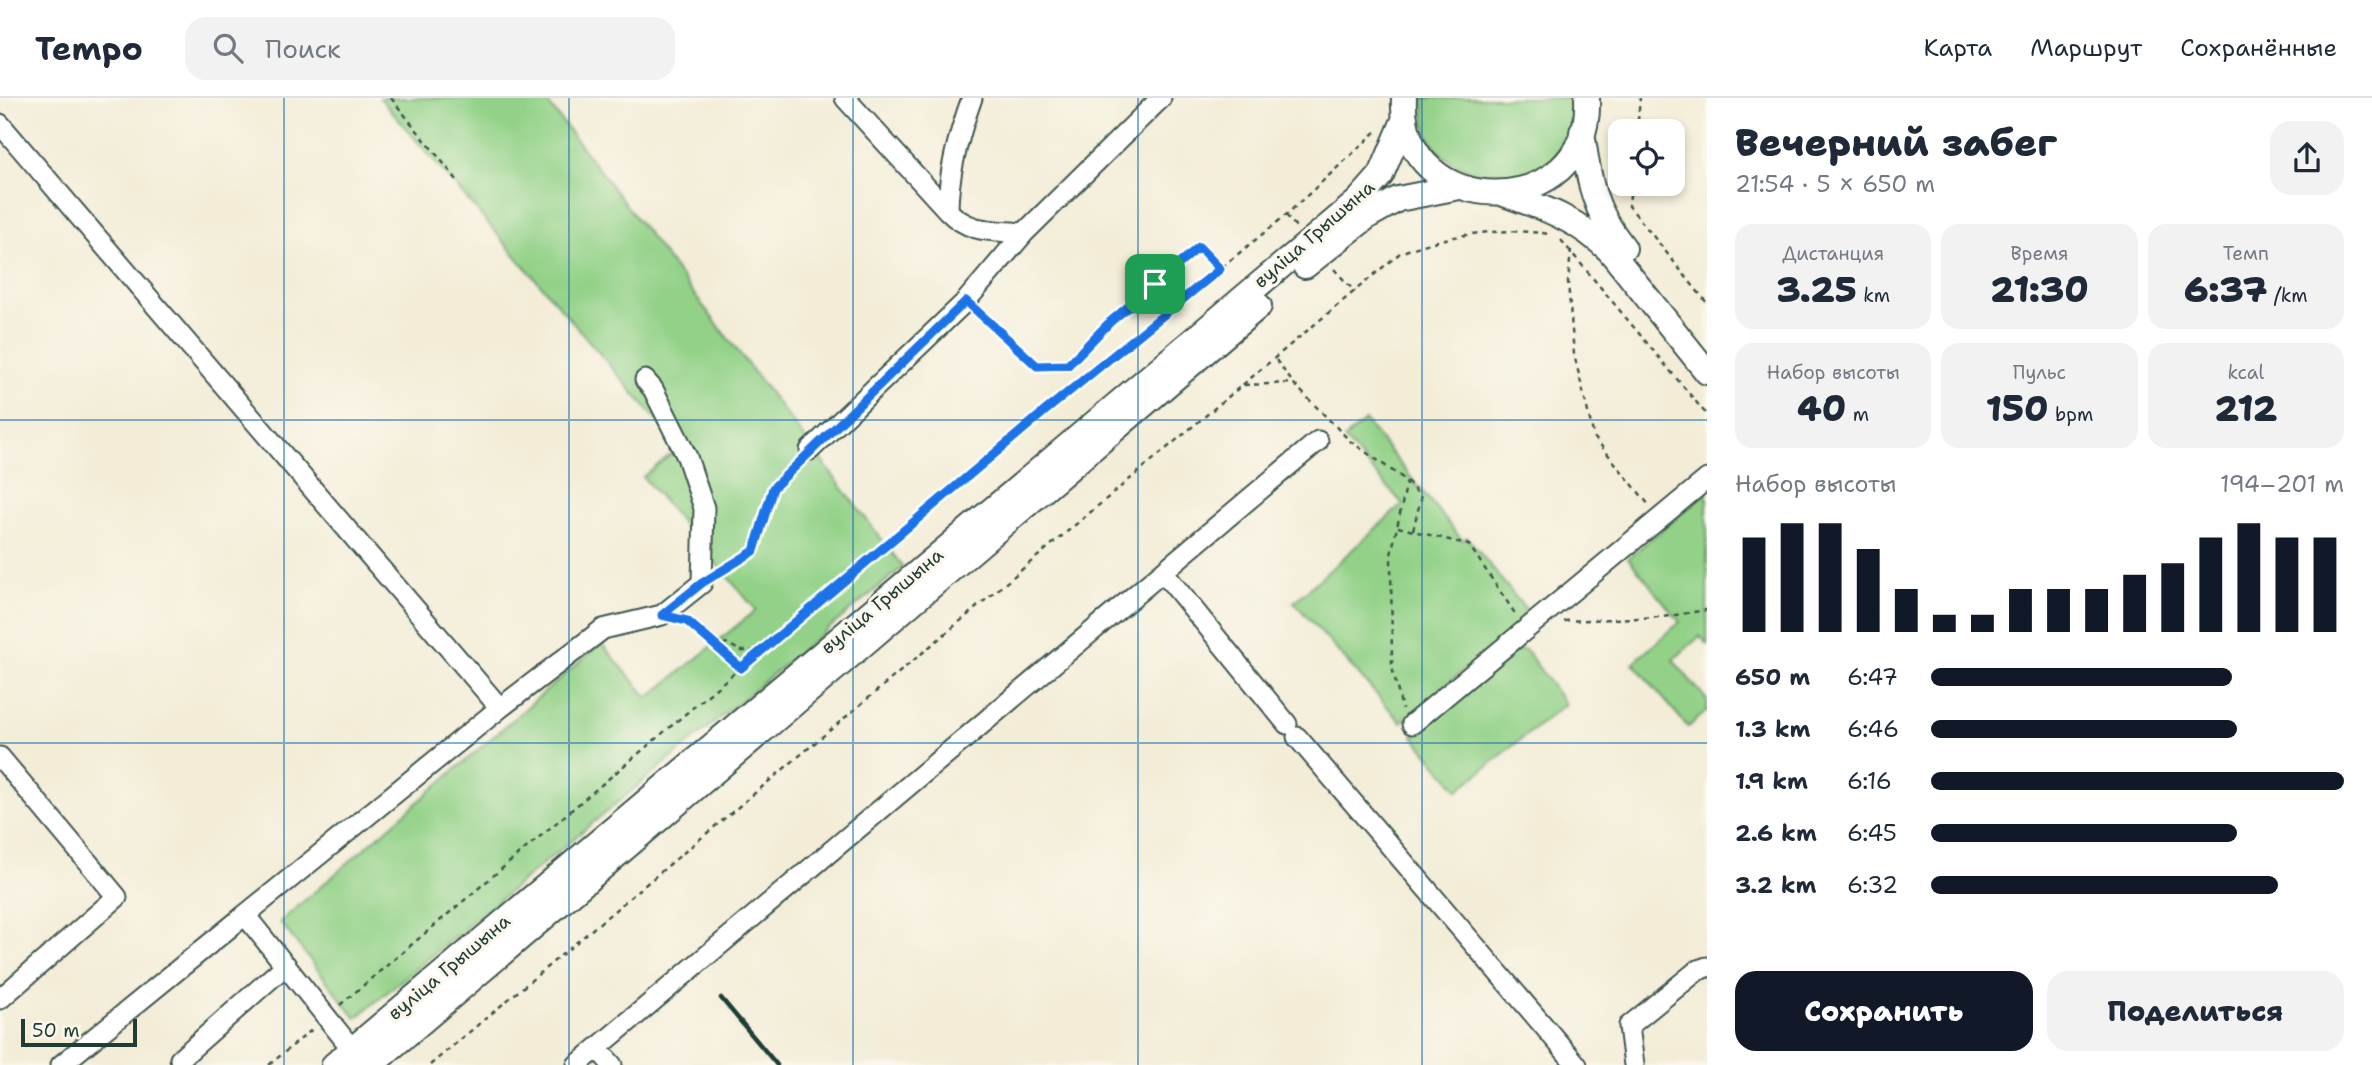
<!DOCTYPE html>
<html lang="ru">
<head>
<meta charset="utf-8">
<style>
  body { margin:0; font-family:"Shantell Sans",sans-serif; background:#f2f2f3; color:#1f2937; height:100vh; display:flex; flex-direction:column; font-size:26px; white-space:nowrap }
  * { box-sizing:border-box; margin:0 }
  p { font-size:23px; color:#747a83 }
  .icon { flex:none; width:38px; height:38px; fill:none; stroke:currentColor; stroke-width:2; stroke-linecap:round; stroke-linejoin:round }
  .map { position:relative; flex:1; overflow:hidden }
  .side { display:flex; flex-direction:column; background:#fff; width:665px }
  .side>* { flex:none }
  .tools { position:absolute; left:1608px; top:21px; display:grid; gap:14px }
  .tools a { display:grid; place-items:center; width:77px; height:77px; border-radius:14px; background:#fff; box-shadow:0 4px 10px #0003; font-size:35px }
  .scale { position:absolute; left:21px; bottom:18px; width:116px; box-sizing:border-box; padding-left:7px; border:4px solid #1f3d34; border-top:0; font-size:19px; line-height:24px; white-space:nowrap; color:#1f3d34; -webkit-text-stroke:5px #fbf7ec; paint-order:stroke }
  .pin { position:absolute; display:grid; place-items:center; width:60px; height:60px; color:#fff; margin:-30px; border-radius:14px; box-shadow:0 4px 10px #0006 }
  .round { display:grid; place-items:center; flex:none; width:74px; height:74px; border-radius:21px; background:#f2f2f3 }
  .headline { display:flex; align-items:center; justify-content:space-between; height:119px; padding:0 28px }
  h1 { font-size:38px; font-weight:800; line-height:52px }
  .figures { display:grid; grid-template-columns:repeat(3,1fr); gap:10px; height:119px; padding:7px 28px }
  .figures div { display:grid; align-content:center; border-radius:18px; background:#f2f2f3; text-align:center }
  .figures b { font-size:35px; font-weight:800 }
  .figures small { font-size:19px; font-weight:400 }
  .figures p { font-size:19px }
  .chart { height:196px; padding:14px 28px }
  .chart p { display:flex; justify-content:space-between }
  .chart svg { width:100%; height:126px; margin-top:7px; stroke:#111827; stroke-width:6 }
  .action { display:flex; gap:14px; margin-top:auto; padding:14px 28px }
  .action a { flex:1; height:80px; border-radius:21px; background:#111827; color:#fff; font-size:28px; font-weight:800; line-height:80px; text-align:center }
  .action a+a { background:#f2f2f3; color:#1f2937 }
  ul { padding:0 28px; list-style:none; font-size:23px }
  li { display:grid; grid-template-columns:112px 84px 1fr; align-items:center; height:52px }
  li i { height:18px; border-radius:9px; background:#111827 }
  header { display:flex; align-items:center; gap:42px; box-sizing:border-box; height:98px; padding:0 35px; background:#fff; border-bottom:2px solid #e0e1e3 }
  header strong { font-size:33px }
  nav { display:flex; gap:38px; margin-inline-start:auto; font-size:24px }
  .search { width:490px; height:63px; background:#f2f2f3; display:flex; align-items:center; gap:18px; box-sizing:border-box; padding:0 24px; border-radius:21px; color:#747a83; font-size:26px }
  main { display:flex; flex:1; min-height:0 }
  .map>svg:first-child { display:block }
</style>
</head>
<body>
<header>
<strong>Tempo</strong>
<div class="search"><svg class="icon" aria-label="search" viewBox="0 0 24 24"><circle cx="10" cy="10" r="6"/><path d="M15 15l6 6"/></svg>Поиск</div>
<nav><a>Карта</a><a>Маршрут</a><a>Сохранённые</a></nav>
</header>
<main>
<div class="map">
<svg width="1707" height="967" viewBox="0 0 1707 967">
  <rect width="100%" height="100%" fill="#fbf7ec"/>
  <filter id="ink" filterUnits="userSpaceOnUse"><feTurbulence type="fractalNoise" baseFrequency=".0143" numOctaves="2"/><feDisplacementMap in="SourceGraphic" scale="14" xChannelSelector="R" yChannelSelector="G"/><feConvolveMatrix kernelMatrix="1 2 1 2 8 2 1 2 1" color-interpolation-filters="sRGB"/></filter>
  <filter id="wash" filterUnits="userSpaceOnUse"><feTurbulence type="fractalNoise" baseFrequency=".00686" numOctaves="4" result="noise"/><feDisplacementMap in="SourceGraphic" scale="28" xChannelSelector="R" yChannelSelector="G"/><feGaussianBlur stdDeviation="1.57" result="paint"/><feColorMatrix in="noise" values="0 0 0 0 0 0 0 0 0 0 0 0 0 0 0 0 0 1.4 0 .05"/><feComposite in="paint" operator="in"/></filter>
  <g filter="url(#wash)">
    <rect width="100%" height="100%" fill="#f3edd8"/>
    <!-- green -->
    <path fill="#92d187" stroke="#58875e" stroke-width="2" d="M380,0H544L903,469L356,920L280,824L601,545L648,600L756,512L643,379L680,349Z
      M1425,0H1576L1568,49L1532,79C1480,83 1416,67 1425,0Z
      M1365,323L1462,442L1467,439L1526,512L1522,524L1401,624L1294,504L1403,406L1344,341Z
      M1707,394V546L1700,538L1673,562L1707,602V613L1688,629L1633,565L1680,524L1628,460Z
      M1515,552H1526L1565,606L1458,692L1413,638Z"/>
  </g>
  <g filter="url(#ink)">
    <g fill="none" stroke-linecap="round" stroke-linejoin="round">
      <defs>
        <path id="minor" d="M845,0L948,113
          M972,0C959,36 948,74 948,113C970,136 994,132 1024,135
          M0,26L500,610
          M810,352L966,203L1024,135L1161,0
          M1163,474L1287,626
          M1412,626L1707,381
          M1297,639L1577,967
          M0,659L117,799L0,901
          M597,950L612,967
          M180,961L286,867
          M360,961L245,817L500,610L603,531L662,517L702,485L704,410L687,359L653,291L645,282
          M61,967L245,817
          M577,967L1318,343
          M1634,967L1629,928L1698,872L1707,869"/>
        <path id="major" d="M1404,0C1398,126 1593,126 1587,0
          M1582,34C1589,83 1592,110 1624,150
          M1504,96C1547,111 1577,121 1610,153L1707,274
          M1305,168L1368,118L1398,101L1459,89
          M334,967L1358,103L1381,77L1405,20
          M371,967L1259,208"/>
      </defs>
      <!-- minor casing -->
      <use href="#minor" stroke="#3f574d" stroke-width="23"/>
      <!-- major casing -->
      <use href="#major" stroke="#3f574d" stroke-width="28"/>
      <!-- path -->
      <path stroke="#3f574d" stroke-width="2.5" stroke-dasharray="5 5" stroke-linecap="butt" d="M391,0L457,82
        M1637,33L1640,0
        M1631,86L1629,108L1707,205
        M1286,117L1297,130
        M1561,142L1707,317
        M1571,152L1568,184L1574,256L1594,339L1649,407
        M1334,171L1355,194
        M979,215L1037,268L1068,267L1110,224L1200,149L1219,170
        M1276,262L1293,285
        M1244,287L1293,285L1350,343L1407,383L1391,457L1392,569L1402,611
        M1407,383L1421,400L1413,432
        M1398,429L1469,447L1516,517
        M720,474L753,453L773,390L798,365
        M683,522L719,549L726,545L741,553H758
        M1564,523L1662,519L1707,512
        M719,549L741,570
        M340,907L1045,313L1286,117L1378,32
        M269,967L314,930
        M430,967L1400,155C1450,136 1497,129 1550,136"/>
      <!-- minor -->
      <use href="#minor" stroke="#fff" stroke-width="19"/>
      <!-- major -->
      <use href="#major" stroke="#fff" stroke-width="24"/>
      <!-- rail -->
      <path stroke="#1f3d34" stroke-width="4.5" d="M721,900L777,967"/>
    </g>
  </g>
  <g fill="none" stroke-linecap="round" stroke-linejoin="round" filter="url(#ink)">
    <defs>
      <path id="route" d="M1199,149L1220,171L1045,313L741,570L687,523L662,517L702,485L754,453L773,390L966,203L1037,268L1068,267L1110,224Z"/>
    </defs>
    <!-- route casing -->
    <use href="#route" stroke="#fff" stroke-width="14"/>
    <!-- route -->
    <use href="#route" stroke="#1a73e8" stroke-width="9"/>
  </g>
  <!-- grid -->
  <path fill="none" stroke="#1f6fb2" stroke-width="2" stroke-opacity="0.55" d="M284,0V967M569,0V967M853,0V967M1138,0V967M1422,0V967M0,322H1707M0,645H1707"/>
  <g text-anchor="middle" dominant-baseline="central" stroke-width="6" stroke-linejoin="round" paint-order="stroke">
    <!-- street labels -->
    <g font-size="19" fill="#1f3d34" stroke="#fbf7ec">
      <text transform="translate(1314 136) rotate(-41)">вуліца Грышына</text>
      <text transform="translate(882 503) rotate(-40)">вуліца Грышына</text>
      <text transform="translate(449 869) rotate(-40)">вуліца Грышына</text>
    </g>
  </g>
</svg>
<div class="tools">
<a><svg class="icon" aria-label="locate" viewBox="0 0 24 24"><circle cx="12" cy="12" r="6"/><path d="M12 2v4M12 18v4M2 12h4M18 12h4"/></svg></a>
</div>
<div class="scale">50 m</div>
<div class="pin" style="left:1155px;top:186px;background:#1e9e55"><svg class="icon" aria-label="arrive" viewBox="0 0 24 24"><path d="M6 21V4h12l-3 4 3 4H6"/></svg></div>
</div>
<section class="side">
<div class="headline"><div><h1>Вечерний забег</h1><p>21:54 · 5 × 650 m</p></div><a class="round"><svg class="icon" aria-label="share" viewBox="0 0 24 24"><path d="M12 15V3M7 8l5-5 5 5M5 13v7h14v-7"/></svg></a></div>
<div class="figures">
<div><p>Дистанция</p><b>3.25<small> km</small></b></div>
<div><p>Время</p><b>21:30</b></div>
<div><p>Темп</p><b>6:37<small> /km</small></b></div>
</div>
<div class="figures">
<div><p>Набор высоты</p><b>40<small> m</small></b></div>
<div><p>Пульс</p><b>150<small> bpm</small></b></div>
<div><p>kcal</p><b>212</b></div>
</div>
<div class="chart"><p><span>Набор высоты</span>194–201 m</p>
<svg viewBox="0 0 160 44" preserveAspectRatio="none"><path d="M5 44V11M15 44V6M25 44V6M35 44V15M45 44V29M55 44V38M65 44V38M75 44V29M85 44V29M95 44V29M105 44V24M115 44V20M125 44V11M135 44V6M145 44V11M155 44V11"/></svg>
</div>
<ul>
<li><b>650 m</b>6:47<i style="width:73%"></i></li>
<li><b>1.3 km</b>6:46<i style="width:74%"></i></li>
<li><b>1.9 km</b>6:16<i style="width:100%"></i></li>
<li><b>2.6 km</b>6:45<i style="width:74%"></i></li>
<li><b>3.2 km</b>6:32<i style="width:84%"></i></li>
</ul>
<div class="action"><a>Сохранить</a><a>Поделиться</a></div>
</section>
</main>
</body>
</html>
